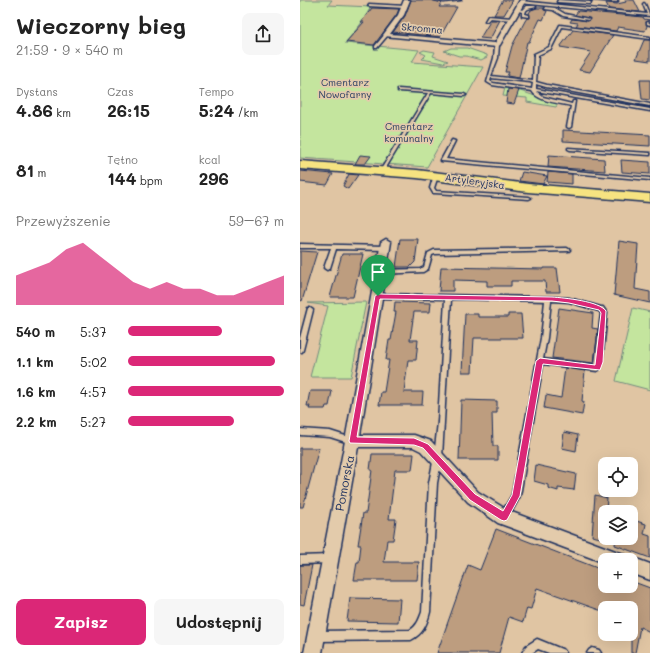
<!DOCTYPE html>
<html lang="pl">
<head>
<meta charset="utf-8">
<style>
  body { margin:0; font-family:Mali,sans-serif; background:#f6f6f6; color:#222; height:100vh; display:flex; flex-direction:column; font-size:15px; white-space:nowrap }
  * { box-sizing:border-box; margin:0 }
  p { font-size:13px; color:#767676 }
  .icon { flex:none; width:22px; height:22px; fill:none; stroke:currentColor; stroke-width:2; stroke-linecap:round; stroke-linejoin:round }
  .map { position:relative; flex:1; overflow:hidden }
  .side { display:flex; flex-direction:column; background:#fff; width:300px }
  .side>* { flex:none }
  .buttons { position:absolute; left:298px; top:457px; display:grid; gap:8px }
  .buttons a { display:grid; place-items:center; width:40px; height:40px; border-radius:8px; background:#fff; box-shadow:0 4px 16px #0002; font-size:20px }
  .pin { position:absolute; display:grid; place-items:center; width:34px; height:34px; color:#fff; margin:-41px -17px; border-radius:50% 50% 50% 0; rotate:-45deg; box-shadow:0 0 4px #0007 }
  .pin .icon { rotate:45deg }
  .round { display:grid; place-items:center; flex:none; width:42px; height:42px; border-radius:8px; background:#f6f6f6 }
  .summary { display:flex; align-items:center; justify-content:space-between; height:68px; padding:0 16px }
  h1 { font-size:22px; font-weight:700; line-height:30px }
  .metrics { display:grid; grid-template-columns:repeat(3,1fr); gap:6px; height:68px; padding:4px 16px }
  .metrics div { display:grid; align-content:center }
  .metrics b { font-size:17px; font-weight:700 }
  .metrics small { font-size:11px; font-weight:400 }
  .metrics p { font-size:11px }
  .chart { height:112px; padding:8px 16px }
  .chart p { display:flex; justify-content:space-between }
  .chart svg { width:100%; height:72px; margin-top:4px; fill:#db2777; opacity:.7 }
  .cta { display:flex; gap:8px; margin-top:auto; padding:8px 16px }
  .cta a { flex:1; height:46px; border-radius:8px; background:#db2777; color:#fff; font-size:16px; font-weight:700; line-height:46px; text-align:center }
  .cta a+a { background:#f6f6f6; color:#222 }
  ul { padding:0 16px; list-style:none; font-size:13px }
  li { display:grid; grid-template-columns:64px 48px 1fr; align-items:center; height:30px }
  li i { height:10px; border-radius:5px; background:#db2777 }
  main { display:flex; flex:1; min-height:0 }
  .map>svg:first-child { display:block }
</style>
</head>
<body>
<main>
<section class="side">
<div class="summary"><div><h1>Wieczorny bieg</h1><p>21:59 · 9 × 540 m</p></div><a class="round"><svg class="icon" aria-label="share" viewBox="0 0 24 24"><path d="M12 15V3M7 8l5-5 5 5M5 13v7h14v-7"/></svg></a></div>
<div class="metrics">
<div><p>Dystans</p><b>4.86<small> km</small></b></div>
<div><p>Czas</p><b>26:15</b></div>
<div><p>Tempo</p><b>5:24<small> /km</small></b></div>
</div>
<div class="metrics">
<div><b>81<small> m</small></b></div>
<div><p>Tętno</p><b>144<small> bpm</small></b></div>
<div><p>kcal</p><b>296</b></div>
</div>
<div class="chart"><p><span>Przewyższenie</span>59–67 m</p>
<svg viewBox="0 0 160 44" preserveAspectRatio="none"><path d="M0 44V26L10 22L20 18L30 10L40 6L50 14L60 22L70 30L80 34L90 30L100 34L110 34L120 38L130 38L140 34L150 30L160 26V44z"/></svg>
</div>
<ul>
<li><b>540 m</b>5:37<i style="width:60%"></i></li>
<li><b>1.1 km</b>5:02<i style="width:94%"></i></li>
<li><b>1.6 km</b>4:57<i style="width:100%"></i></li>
<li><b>2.2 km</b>5:27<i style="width:68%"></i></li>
</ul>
<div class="cta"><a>Zapisz</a><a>Udostępnij</a></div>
</section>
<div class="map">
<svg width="350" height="653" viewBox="0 0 350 653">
  <rect width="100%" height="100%" fill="#e0c5a3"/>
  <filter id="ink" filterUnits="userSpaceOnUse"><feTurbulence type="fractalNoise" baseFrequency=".025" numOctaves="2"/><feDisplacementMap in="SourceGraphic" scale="8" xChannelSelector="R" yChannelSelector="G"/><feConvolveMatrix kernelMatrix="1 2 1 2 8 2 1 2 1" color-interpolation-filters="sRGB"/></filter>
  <g filter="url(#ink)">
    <!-- green -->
    <path fill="#c4e59e" stroke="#708a7e" d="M0,0H32L28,5L71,7L60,25L45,43L119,50L112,62L183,67L127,167L0,158Z
      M151,48H167L187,55V57L181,60L166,56H159L144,51Z
      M124,50L135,52L133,56L148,61L143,63L122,59L126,55L120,52Z
      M205,88C224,90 240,99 258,104L256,107L227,102V98L203,96Z
      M66,302L51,377H10L28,306L8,303Z
      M333,308L350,312V390L316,381Z"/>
    <!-- building -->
    <path fill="#bd9d7f" stroke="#1b2f5e" d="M111,0H133L142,3L139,7H157L140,37L93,32L105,16Z
      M203,0H213L204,15H194Z
      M325,0H334L340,12L309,9L306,3L317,4L326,2Z
      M72,8L99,9L97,14L74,45L46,42L64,22H61Z
      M237,8H244V10L247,11L243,20L240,19L229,42H227L219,78L207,76L209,72H205L212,46L225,21L227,18H230L229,13L231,10Z
      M278,11L343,17L344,19L350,20L346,22L347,26L345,31L318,27L316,31L276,26L278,23L270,22L272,19L288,21L290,19L275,15Z
      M191,20H200L190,39L180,38Z
      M273,30L313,35L290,72L279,70L291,52L260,47Z
      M344,40H350V61L336,59Z
      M340,80H350V100L342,99Z
      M208,89L219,90L214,104L206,103Z
      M263,130L350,135V146L263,141Z
      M60,155L71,156L65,164H55Z
      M249,155L304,159L305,171L248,167Z
      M321,160L350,162V174L322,172Z
      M0,171L33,174L27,185L0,182Z
      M222,172L247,176L243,184L219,181Z
      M248,172L272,174V184L247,182Z
      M49,174L58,175L48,189L43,186Z
      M100,239H118L115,262L110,267H96Z
      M319,241L338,244L335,289L350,292V303L314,295Z
      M0,251L17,252L2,301L0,300Z
      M42,254H63L53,297H30Z
      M141,267L244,269V268H257L260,292H246L245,281H211V286H187V281L153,280V291H139Z
      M95,302L131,303L130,312H114L110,340H118L116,360H108L104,392H123L122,405H79L81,392H84L89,360H86L89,340H91L96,312H94Z
      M259,308L293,313L292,328L298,329L294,363L252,358Z
      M165,314H178V317H208V314H221L223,338H174L172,372H162Z
      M265,368L285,371L282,401L284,402L282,415L244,408L246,395L261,398Z
      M10,391H32L29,406H26L25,409H9L10,406H7Z
      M161,400L197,401V413H192L193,446H198V460H159Z
      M264,432L278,435L276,451L262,448Z
      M0,448H19L3,507H0Z
      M72,454H114L112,470H95L89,519H96L93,540H87L84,562H119L117,580H54L57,562H59L61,545H58L63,513H66L72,470H70Z
      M236,465L276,474L274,490L258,488V491L248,488V485L234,481Z
      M295,495L307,498L306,512H305V539L292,536Z
      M333,520L346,524L344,534L350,536V558L315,545L316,538H331Z
      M196,529L305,571V586H331V581L350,588V632L340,627L335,653H331V608H305V612L237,588L231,609L227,608L223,622L209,617L199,653H137L168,565L180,570Z
      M0,565H12L4,605L0,604Z
      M50,598L100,599L98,622L47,621Z"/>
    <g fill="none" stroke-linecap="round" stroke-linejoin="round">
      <defs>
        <path id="lane" d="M134,0H161L144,2Z
          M258,0L290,2L291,3L290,4L257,2Z
          M291,0H313L318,1L317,2Z
          M221,1L347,14L343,4L344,3L345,4L350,16L220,3Z
          M69,4L105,6L106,7L105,8L68,6Z
          M227,6H235L236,7C231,9 226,7 225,14L229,15V17L222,16V12L216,10L217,9L223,10Z
          M246,7L255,8L265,14L289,19L288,20L263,16L253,10L245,9Z
          M188,16L212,18L213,19L212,20L190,18L187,21H185Z
          M347,22L350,23V25L347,24Z
          M260,25L350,37V39L262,27L251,49L238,55L236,82L247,85L350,104V106L246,87L236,84V89L350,109V111L236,91L243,97L272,104L273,101H275L271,127L269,128L267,127L271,106C260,103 238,102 232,91L192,85L187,82L194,58L195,45L197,44L199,45L198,58L191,76L233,81L234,54L249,47ZM191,78L230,82L233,83L232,89L193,83L190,81Z
          M85,34L88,35L77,48H75V46Z
          M98,89L164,94L166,95L164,96L131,93L84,171L82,172L80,171L128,93L99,91H98Z
          M152,140L155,141L146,159L350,178V180L141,161V160Z
          M268,148L350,153V155L270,150L268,149Z
          M134,175H138V176L134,188L136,191L229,197L231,198L229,199L135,193H133L130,188Z
          M0,244L85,246L88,248L85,250L36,249L30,268L27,270L24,268L31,248H0Z
          M267,248L270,250L269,251L135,254L132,255L128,269L123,272L82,274L79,272L82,270L120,269L124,267L128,253L134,250Z
          M78,294L252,297L269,298L301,307H303L307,313L302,362L299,370L297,371L243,364L220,496L207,520L204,521L201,520L200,517L201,514L212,495L241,338L245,301L151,299L144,422L142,457L137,483L130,612C127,624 123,634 111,640L17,641L14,639L12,636L14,633L17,631L110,630C117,626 119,620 122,612L129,483L134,457L138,422L145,299L78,298L75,296ZM251,301L269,302L299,311L301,313L295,365L243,359L247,338Z
          M8,308H10L13,310L3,350L2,352H0V338Z
          M0,429L30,431L55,439L56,441L55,443L52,444L30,437L0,435Z
          M30,555L33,556L34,559L33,562L30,563L0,564V556Z
          M237,639L264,650L266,653H249L238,649L232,653H222L226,646Z
          M292,648L299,650L301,653H287L289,650Z"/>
        <path id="street" d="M104,0H110L104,15L90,34L195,43L220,0H226L200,45L197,47L84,36L83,35L98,15Z
          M86,239L91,242L60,435H114L131,441L178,492L209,511L318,552L324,554L326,559L331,557L350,564V580L331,573V560H305V563L198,523L168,502L121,451L113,447H58L22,653H4L45,441L81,242Z"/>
        <path id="primary" d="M0,161L117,170L228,184L350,194V202L228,192L117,178L0,169Z"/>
      </defs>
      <!-- lane casing -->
      <use href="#lane" stroke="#1b2f5e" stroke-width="3"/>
      <!-- street casing -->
      <use href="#street" stroke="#1b2f5e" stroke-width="3"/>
      <!-- primary casing -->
      <use href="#primary" stroke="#1b2f5e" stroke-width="3"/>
      <!-- lane -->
      <use href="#lane" fill="#e3cbab" fill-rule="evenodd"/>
      <!-- street -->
      <use href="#street" fill="#e3cbab" fill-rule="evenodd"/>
      <!-- primary -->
      <use href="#primary" fill="#f6e381" fill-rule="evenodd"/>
    </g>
  </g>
  <!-- route -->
  <path fill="#db2777" stroke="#fff" fill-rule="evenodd" d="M78,294L252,297C265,298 299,301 306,311L303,362L300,370L243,364L220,496L207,520L204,521L201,520L170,500L123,448L114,445L50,443L49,441L75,296ZM80,299L252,301L269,303L299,310L301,313L295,365L240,358L236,361L212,495L203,511L175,494L128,444L114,438L57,437Z"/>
  <g text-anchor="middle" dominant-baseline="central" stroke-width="3.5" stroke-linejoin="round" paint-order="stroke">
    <!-- far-street labels -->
    <g font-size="10" fill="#1b2f5e" stroke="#e3cbab">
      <text transform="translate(122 28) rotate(5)">Skromna</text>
      <text transform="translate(175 181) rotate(8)">Artyleryjska</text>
    </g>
    <!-- far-park labels -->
    <g font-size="10" fill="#2c4164" stroke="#e3cbab">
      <text x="45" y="82">Cmentarz<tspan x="45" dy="12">Nowofarny</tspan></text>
      <text x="109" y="126">Cmentarz<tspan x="109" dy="12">komunalny</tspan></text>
    </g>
    <!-- street labels -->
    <g font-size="12" fill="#1b2f5e" stroke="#e3cbab">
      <text transform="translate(44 483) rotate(-79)">Pomorska</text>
    </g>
  </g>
</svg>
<div class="buttons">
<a><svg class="icon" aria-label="locate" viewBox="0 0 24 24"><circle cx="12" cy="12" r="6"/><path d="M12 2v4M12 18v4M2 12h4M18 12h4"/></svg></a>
<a><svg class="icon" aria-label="layers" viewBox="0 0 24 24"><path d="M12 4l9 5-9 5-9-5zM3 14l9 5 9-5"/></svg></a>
<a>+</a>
<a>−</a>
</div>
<div class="pin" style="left:78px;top:296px;background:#1e9e55"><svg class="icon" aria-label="arrive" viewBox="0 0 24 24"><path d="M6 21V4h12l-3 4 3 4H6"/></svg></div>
</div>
</main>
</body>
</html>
